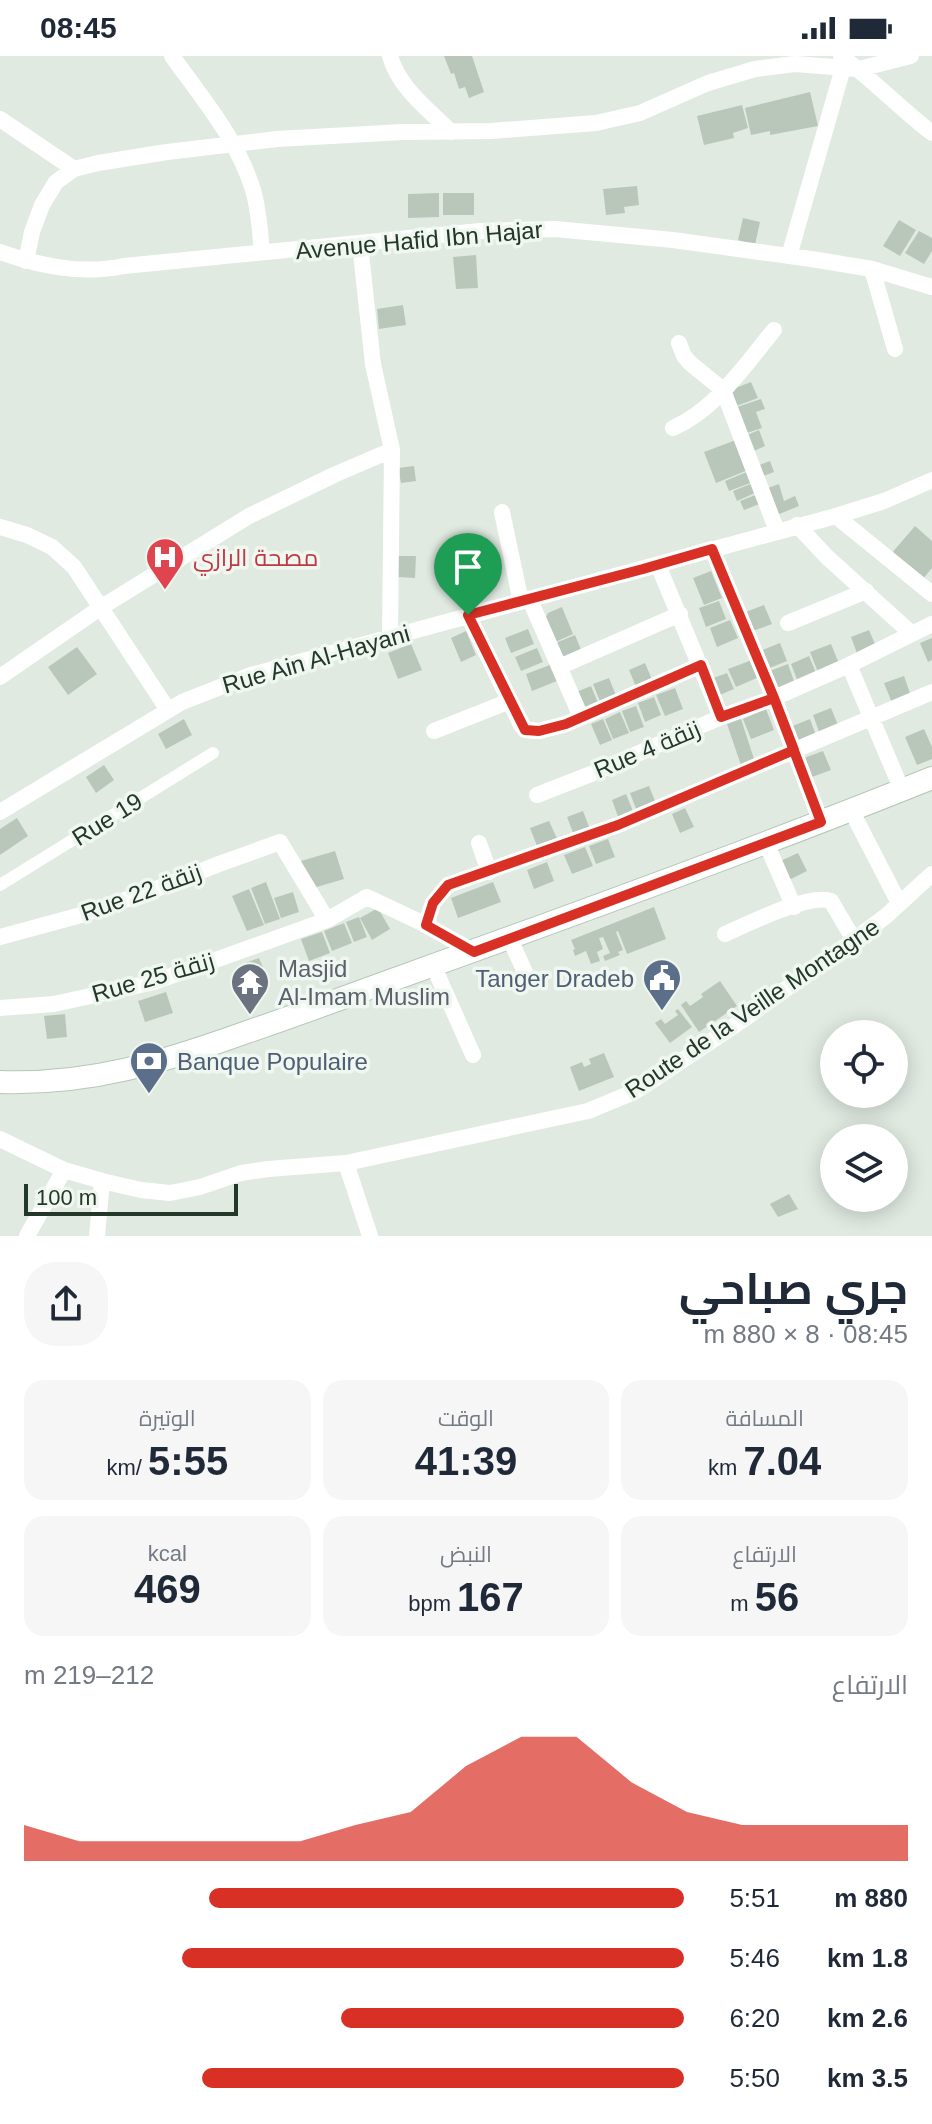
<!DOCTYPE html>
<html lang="ar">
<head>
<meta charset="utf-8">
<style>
  body { margin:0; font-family:Helvetica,Cairo,sans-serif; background:#f6f6f7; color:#1f2937; direction:rtl; height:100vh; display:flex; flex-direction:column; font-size:30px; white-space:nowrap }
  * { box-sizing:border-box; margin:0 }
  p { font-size:26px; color:#747a83 }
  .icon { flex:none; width:44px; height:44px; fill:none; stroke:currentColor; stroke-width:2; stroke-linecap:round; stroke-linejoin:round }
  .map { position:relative; height:1180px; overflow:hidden; direction:ltr }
  .panel { display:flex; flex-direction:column; background:#fff; flex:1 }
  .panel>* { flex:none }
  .buttons { position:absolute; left:820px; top:964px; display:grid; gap:16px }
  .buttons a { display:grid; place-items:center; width:88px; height:88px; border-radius:50%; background:#fff; box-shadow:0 4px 20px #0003; font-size:40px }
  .scale { position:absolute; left:24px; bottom:20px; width:214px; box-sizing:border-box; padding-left:8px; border:4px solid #233828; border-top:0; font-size:22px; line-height:28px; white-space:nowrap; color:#233828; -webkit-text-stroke:6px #f0f7f0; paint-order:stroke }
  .pin { position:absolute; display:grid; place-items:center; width:68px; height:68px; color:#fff; margin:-82px -34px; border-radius:50% 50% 50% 0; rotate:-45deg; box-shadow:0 0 8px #0007 }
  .pin .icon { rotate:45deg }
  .round { display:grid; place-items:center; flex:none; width:84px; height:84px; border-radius:32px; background:#f6f6f7 }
  .overview { display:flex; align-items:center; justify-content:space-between; height:136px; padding:0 24px }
  h1 { font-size:44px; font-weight:700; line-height:60px }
  .metrics { display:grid; grid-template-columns:repeat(3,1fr); gap:12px; height:136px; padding:8px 24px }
  .metrics div { display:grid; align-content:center; border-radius:20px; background:#f6f6f7; text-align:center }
  .metrics b { font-size:40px; font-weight:700 }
  .metrics small { font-size:22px; font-weight:400 }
  .metrics p { font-size:22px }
  .chart { height:224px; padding:16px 24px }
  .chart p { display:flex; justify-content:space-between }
  .chart svg { width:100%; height:144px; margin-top:8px; fill:#d93025; opacity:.7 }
  ul { padding:0 24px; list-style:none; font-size:26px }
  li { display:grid; grid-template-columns:128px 96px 1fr; align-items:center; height:60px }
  li i { height:20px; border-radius:10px; background:#d93025 }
  .status { display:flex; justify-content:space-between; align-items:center; height:56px; padding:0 40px; background:#fff; direction:ltr }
  .status svg { height:22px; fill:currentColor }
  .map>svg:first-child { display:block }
</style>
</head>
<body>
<div class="status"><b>08:45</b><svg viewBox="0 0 49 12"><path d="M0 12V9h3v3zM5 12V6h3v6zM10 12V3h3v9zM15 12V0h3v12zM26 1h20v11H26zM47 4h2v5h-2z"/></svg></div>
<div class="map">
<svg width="932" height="1180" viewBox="0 0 932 1180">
  <rect width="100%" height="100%" fill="#e0eae1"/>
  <!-- building -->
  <path fill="#b9c7bb" d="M444,0H472L484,36L469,42L465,31L459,33L454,17L451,18Z
    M810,36L818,70L770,79V75L751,79L745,52Z
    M742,49L748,72L733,77L734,82L704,89L697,60Z
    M637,130L639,149L624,151L625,157L606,159L603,133Z
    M439,137V161L408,162V138Z
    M443,137H474V159H443Z
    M743,162L760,166L755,189L738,184Z
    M899,164L916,174L900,200L883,190Z
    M919,175L932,182V195L924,208L905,197Z
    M476,199L478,232L456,233L453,201Z
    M403,249L406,269L379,273L377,253Z
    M751,326L758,342L736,350L730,334Z
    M761,343L765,353L756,356L762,372L747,377L737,351Z
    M759,374L765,390L754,395L747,379Z
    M736,384L748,414L716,427L704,396Z
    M770,405L774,416L761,421L757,410Z
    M414,410L416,425L401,427L398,412Z
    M749,415L753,426L729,435L725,425Z
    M753,427L757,436L737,445L733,435Z
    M779,428L784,445L795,440L799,450L777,459L765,433Z
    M758,438L762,447L744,454L740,445Z
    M915,470L932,485V512L922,524L891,498Z
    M398,500H416L415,522L398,521Z
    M711,515L722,542L704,549L693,522Z
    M719,545L726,563L706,571L699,552Z
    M764,549L772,568L750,576L743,557Z
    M562,551L573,578L553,587L544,565L548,557Z
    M730,564L738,582L717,591L710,572Z
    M528,573L534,588L511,597L505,582Z
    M869,574L877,593L858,600L851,581Z
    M466,575L476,599L461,606L451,582Z
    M575,579L582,596L560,605L553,588Z
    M932,582V604L928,606L920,587Z
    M780,587L787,605L767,613L760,595Z
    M411,588L422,614L398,623L388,597Z
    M831,588L840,610L819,619L810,596Z
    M77,591L97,618L68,639L48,611Z
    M537,592L543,606L521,615L515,601Z
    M809,600L817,619L798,626L791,608Z
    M752,604L759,621L736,631L728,613Z
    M645,607L653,626L637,633L629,614Z
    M788,608L795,628L777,635L770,615Z
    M550,609L557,625L532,635L526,618Z
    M727,617L734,633L715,641L708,624Z
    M904,620L911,640L892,647L884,627Z
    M609,622L617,642L601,648L593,628Z
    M591,630L599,649L582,656L574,637Z
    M675,632L683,653L665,660L656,639Z
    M654,641L661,659L645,666L638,647Z
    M636,650L644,671L630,676L622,655Z
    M831,652L840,674L821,681L813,659Z
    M766,653L774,674L751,683L743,663Z
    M620,656L629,677L613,683L605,663Z
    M184,663L192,679L166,693L158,678Z
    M603,663L612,684L600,689L591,668Z
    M741,663L756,709L743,715L727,668Z
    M810,663L817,682L798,690L790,671Z
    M924,673L932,691V703L917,709L905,681Z
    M823,695L831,714L812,721L804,702Z
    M104,709L114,724L96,737L86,721Z
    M649,730L657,750L638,758L630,737Z
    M626,738L635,760L620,766L612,744Z
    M685,752L694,771L680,777L672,758Z
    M583,755L591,776L575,782L567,761Z
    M17,762L28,780L0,799V773Z
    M549,765L559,787L539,795L530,772Z
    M608,783L615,801L596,808L589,790Z
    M585,791L593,810L572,818L564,799Z
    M335,795L344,823L310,833L301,805Z
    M798,797L807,815L787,825L778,806Z
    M547,806L554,825L534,833L527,814Z
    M266,826L280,863L265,868L251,832Z
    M493,826L501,846L458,862L451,842Z
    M249,833L264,869L247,875L232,840Z
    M293,836L299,856L281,862L274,842Z
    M654,851L666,883L627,898L618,875L616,876L623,894L618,896L620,899L605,905L603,900L610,897L603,881L599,882L603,893L597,896L600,905L591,908L586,895L575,900L573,894L575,893L571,884Z
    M378,852L390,873L372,884L360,862Z
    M359,861L367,881L354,886L346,866Z
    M344,867L352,887L332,895L324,875Z
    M322,876L330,897L309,905L301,883Z
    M259,902L267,921L248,928L240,909Z
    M720,925L737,950L699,976L681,949L686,945L690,950L703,941L701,938Z
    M166,936L173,957L145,966L138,945Z
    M678,953L692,971L670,987L655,967L661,963L665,968L678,959L675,955Z
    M65,958L67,981L47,983L44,960Z
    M604,997L614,1021L579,1035L570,1011L582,1006L584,1011L591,1008L589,1003Z
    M789,1138L798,1153L778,1161L770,1148Z"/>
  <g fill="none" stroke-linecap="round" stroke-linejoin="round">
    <defs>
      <path id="secondary" d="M0,1026C91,1029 163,1006 247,976C300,958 353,938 406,919C582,856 758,792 932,722"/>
    </defs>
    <!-- secondary casing -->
    <use href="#secondary" stroke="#b5c8b8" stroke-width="24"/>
    <!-- pedestrian -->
    <path stroke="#fff" stroke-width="12" d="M0,829L213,697"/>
    <!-- minor -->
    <path stroke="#fff" stroke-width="16" d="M172,0C202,42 238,84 253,134C259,154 260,176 262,196
      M390,0C399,32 428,53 451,76
      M841,0C873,24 901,53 932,77
      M0,63L74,113
      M360,188L373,308L392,394L390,580
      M0,196C40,210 82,219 124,210L480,175L555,173L673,184L818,204L872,213L932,231
      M789,200L843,12
      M26,205L32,176L42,149L56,126L74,113L98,107L167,96L277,83L403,76L491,75L596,67L640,57L708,27L755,13L795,8L859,13L911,0
      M872,213L895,293
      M679,287L684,300L690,307L723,334L777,475
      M673,372C716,353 745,309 774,274
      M502,456L521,546
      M836,460L932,538
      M797,469L827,501L912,578
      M0,471L27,479L52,491L74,511L168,654
      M712,493L774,642L821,766
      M658,509L721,661
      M530,544L581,661
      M468,559L521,669L527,674L539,675L566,668L701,609
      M788,567L866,535
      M849,609L898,725
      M559,611L680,558
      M0,621L100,552L249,460L336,418L392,394
      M434,675L510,645
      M537,739L596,716L721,661L774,642L849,609L932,568
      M851,754L899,847
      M0,756L182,646L251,619L836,460L884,445L932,424
      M479,787L489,816
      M766,787L794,851
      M426,869L433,847L448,829L618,769L932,636
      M725,878C747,868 810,837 831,845L854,884
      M0,881L81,859L151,835L219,808L280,786L327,864
      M510,883L528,923
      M433,909L473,999
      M0,952L54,948L154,926L327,864L367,841L422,867L474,896
      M0,1083L64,1114L102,1125L141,1134L170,1137L200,1131L241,1117L268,1113L346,1107L588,1055L634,1036L650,1026L747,961L854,884L886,860L932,818
      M346,1107L370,1180
      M27,1180L64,1114
      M97,1180L102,1125"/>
    <!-- secondary -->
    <use href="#secondary" stroke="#fff" stroke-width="22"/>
  </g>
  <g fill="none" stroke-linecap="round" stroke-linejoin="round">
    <defs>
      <path id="route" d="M468,559L643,513L712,493L774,642L821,766L474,896L426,869L433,847L448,829L618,769L794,694L774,642L721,661L701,609L566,668L539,675L525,674L468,559"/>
    </defs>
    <!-- route casing -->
    <use href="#route" stroke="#fff" stroke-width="16"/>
    <!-- route -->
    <use href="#route" stroke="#d93025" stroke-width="10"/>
  </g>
  <!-- icons -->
  <defs>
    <symbol id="hospital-pin" viewBox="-11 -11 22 30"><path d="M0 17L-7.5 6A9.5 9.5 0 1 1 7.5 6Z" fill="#e0444e" stroke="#f0f7f0"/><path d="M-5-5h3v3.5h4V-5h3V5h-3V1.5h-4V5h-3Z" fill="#fff"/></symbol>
    <symbol id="civic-pin" viewBox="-11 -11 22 30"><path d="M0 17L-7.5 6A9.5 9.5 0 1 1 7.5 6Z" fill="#5c6f8a" stroke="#f0f7f0"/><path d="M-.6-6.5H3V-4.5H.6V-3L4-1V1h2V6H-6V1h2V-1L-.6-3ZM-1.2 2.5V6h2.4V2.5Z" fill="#fff"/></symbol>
    <symbol id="temple-pin" viewBox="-11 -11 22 30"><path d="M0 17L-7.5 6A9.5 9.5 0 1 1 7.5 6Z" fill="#6b7280" stroke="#f0f7f0"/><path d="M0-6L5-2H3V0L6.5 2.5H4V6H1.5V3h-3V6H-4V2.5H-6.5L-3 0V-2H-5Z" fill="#fff"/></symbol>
    <symbol id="bank-pin" viewBox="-11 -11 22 30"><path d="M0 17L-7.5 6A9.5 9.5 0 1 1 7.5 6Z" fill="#5c6f8a" stroke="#f0f7f0"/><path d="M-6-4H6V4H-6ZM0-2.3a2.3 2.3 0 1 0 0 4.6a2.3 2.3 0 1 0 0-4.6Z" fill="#fff"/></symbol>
  </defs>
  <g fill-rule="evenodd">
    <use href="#hospital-pin" x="143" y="479" width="44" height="60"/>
    <use href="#civic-pin" x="640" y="900" width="44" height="60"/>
    <use href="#temple-pin" x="228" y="904" width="44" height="60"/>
    <use href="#bank-pin" x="127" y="983" width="44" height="60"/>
  </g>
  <g text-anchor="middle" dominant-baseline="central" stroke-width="7" stroke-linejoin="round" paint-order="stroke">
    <!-- street labels -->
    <g font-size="24" fill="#233828" stroke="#f0f7f0">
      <text transform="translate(419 184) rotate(-5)">Avenue Hafid Ibn Hajar</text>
      <text transform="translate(316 603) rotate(-16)">Rue Ain Al-Hayani</text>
      <text transform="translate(647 693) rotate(-23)">Rue 4 زنقة</text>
      <text transform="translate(107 763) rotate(-32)">Rue 19</text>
      <text transform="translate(141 836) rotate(-20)">Rue 22 زنقة</text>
      <text transform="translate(153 921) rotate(-16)">Rue 25 زنقة</text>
      <text transform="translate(752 952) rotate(-34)">Route de la Veille Montagne</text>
    </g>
    <!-- health labels -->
    <g font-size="24" fill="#be3a42" stroke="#f0f7f0" text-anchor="start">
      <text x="193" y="501">مصحة الرازي</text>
    </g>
    <!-- worship labels -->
    <g font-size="24" fill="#5b616d" stroke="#f0f7f0" text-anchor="start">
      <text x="278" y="912">Masjid<tspan x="278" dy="28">Al-Imam Muslim</tspan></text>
    </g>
    <!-- service labels -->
    <g font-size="24" fill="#4e5e75" stroke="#f0f7f0" text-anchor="end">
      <text x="634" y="922">Tanger Dradeb</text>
      <text x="177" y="1005" text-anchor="start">Banque Populaire</text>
    </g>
  </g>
</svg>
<div class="buttons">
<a><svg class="icon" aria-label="locate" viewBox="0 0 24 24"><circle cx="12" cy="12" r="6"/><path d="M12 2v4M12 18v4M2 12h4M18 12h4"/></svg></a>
<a><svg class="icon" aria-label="layers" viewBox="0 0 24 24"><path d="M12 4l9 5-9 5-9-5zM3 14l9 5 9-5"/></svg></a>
</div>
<div class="scale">100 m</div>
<div class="pin" style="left:468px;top:559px;background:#1e9e55"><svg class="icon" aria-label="arrive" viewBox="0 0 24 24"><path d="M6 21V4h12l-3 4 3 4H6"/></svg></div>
</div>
<section class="panel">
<div class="overview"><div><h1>جري صباحي</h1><p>08:45 · 8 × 880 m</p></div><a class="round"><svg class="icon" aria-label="share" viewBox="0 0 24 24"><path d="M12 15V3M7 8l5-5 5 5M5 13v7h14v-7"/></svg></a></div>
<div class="metrics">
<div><p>المسافة</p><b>7.04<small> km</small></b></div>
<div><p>الوقت</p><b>41:39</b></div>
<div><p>الوتيرة</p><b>5:55<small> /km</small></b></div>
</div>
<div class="metrics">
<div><p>الارتفاع</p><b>56<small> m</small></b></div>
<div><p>النبض</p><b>167<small> bpm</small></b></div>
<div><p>kcal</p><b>469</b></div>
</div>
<div class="chart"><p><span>الارتفاع</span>212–219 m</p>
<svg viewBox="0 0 160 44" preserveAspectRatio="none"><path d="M0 44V33L10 38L20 38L30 38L40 38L50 38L60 33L70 29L80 15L90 6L100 6L110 20L120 29L130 33L140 33L150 33L160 33V44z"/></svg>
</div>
<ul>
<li><b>880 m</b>5:51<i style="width:72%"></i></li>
<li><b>1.8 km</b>5:46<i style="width:76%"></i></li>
<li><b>2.6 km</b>6:20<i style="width:52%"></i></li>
<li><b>3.5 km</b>5:50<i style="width:73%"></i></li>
</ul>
</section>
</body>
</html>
